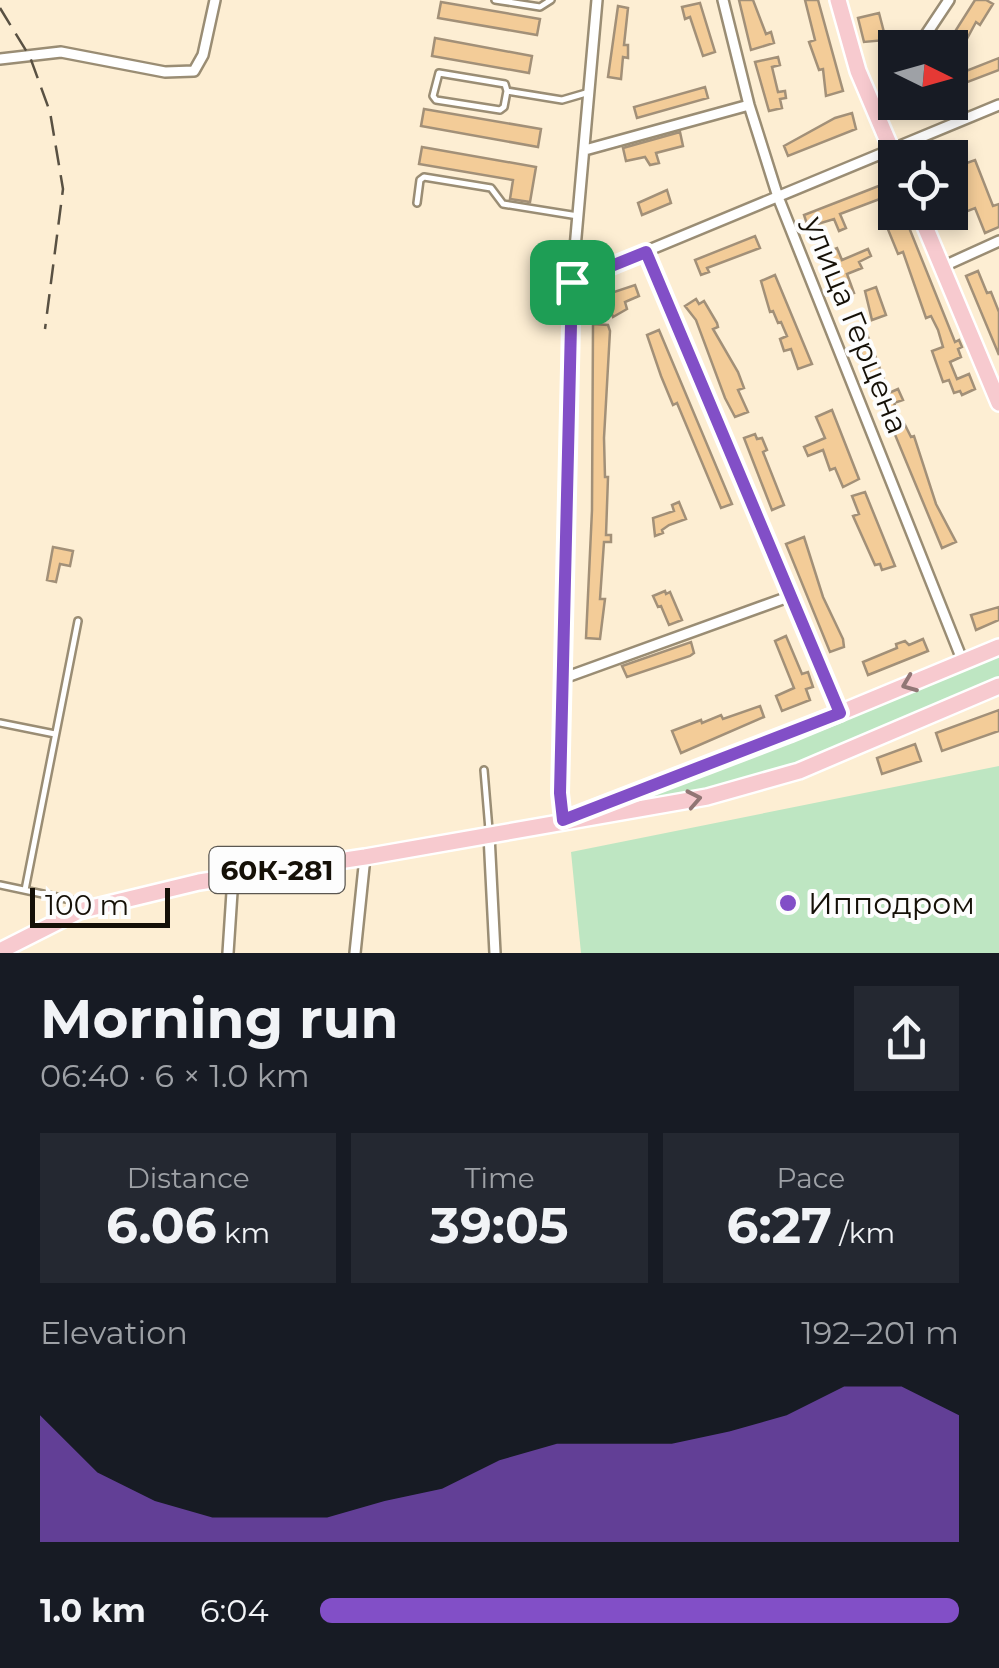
<!DOCTYPE html>
<html lang="en">
<head>
<meta charset="utf-8">
<style>
  body { margin:0; font-family:Montserrat,sans-serif; background:#242831; color:#f1f3f6; height:100vh; display:flex; flex-direction:column; font-size:38px; white-space:nowrap }
  * { box-sizing:border-box; margin:0 }
  p { font-size:32px; color:#9ea1a6 }
  .icon { flex:none; width:55px; height:55px; fill:none; stroke:currentColor; stroke-width:2; stroke-linecap:round; stroke-linejoin:round }
  .map { position:relative; height:953px; overflow:hidden }
  .sheet { display:flex; flex-direction:column; background:#171b24; flex:1 }
  .sheet>* { flex:none }
  .needle { width:65px; rotate:95deg }
  .controls { position:absolute; left:878px; top:30px; display:grid; gap:20px }
  .controls a { display:grid; place-items:center; width:90px; height:90px; border-radius:0px; background:#171b24; box-shadow:0 5px 15px #0003; font-size:50px }
  .scale { position:absolute; left:30px; bottom:25px; width:140px; box-sizing:border-box; padding-left:10px; border:5px solid #151007; border-top:0; font-size:28px; line-height:35px; white-space:nowrap; color:#151007; -webkit-text-stroke:8px #fdfdfd; paint-order:stroke }
  .pin { position:absolute; display:grid; place-items:center; width:85px; height:85px; color:#fff; margin:-42px; border-radius:20px; box-shadow:0 5px 15px #0006 }
  .round { display:grid; place-items:center; flex:none; width:105px; height:105px; border-radius:0px; background:#242831 }
  .overview { display:flex; align-items:center; justify-content:space-between; height:170px; padding:0 40px }
  h1 { font-size:55px; font-weight:700; line-height:75px }
  .metrics { display:grid; grid-template-columns:repeat(3,1fr); gap:15px; height:170px; padding:10px 40px }
  .metrics div { display:grid; align-content:center; border-radius:0px; background:#242831; text-align:center }
  .metrics b { font-size:50px; font-weight:700 }
  .metrics small { font-size:28px; font-weight:400 }
  .metrics p { font-size:28px }
  .chart { height:280px; padding:20px 40px }
  .chart p { display:flex; justify-content:space-between }
  .chart svg { width:100%; height:180px; margin-top:10px; fill:#824fc7; opacity:.7 }
  ul { padding:0 40px; list-style:none; font-size:32px }
  li { display:grid; grid-template-columns:160px 120px 1fr; align-items:center; height:75px }
  li i { height:25px; border-radius:12px; background:#824fc7 }
  .map>svg:first-child { display:block }
</style>
</head>
<body>
<div class="map">
<svg width="999" height="953" viewBox="0 0 999 953">
  <rect width="100%" height="100%" fill="#fdeed3"/>
  <!-- green -->
  <path fill="#bee6c2" d="M999,647V686L799,771L563,820Z
    M999,766V953H581L571,852Z"/>
  <!-- building -->
  <path fill="#f3cc98" stroke="#a29078" stroke-width="2.5" d="M739,0H753L766,34L771,32L774,43L751,50Z
    M805,0H818L843,91L826,96L823,69L819,70L809,42L815,40Z
    M975,0H986L993,4L980,25L976,22L962,48L949,41Z
    M441,2L540,19L537,35L438,18Z
    M700,3L715,52L703,56L690,17L685,19L682,7Z
    M618,6L628,8L624,45H628V58L623,57L621,79L608,77Z
    M879,13L886,40L864,42L858,18Z
    M435,38L532,56L529,73L432,56Z
    M778,57L780,65L772,67L778,92L785,91L786,98L780,99L782,108L769,111L755,62Z
    M999,58V70L965,83L961,73Z
    M705,87L708,98L637,118L634,107Z
    M424,109L541,129L538,147L421,126Z
    M852,113L856,129L788,156L784,146L835,118Z
    M680,132L683,146L656,153L659,163L650,165L645,157L626,161L623,148Z
    M422,147L536,167L530,202L510,199L513,180L419,164Z
    M975,160L993,206L999,204V227L985,233L975,208L950,218V169Z
    M889,182L893,194L840,214L846,228L839,231L834,219L808,227L804,215Z
    M667,190L671,203L642,215L638,203Z
    M906,220L955,342L959,340L962,347L958,349L961,357L950,362L957,379L969,374L975,389L962,395L960,391L954,393L949,380L943,382L932,351L943,347L938,330L931,316L926,318L903,252L898,254L887,227Z
    M755,236L760,248L707,268L709,272L701,275L695,260Z
    M837,248L842,260L868,249L871,256L859,262L862,268L847,274L854,293L837,299L819,255Z
    M978,271L987,293L991,292L999,312V355L966,276Z
    M775,275L812,364L798,369L791,349L784,351L780,339L787,336L781,322L778,323L773,311L770,312L761,281Z
    M635,285L639,296L625,302L627,309L613,317L605,295Z
    M876,287L886,315L872,320L865,291Z
    M696,299L699,304L704,301L717,323L718,327L713,329L738,372L744,388L738,390L748,412L735,417L725,398L696,320L685,306Z
    M593,324L608,325L610,331L604,438L605,477H608L606,535H611V542H604L600,599H605L600,639L586,638L592,510Z
    M864,326L889,393L898,389L903,400L894,403L903,426L905,425L911,437L914,436L936,504L956,542L942,548L852,331Z
    M659,330L732,504L721,508L677,403L673,405L661,376L647,335Z
    M832,410L859,479L843,487L835,468L830,470L823,450L808,456L804,447L825,438L816,417Z
    M755,434L757,439L762,438L767,450L763,452L784,505L772,510L744,438Z
    M865,492L895,566L882,570L880,564L875,565L853,516L859,514L852,496Z
    M679,502L686,519L669,525L662,530L663,533L655,536L653,518L674,511L672,505Z
    M804,537L823,597L843,639L844,647L830,652L786,544Z
    M53,547L73,551L70,566L60,564L56,582L47,580Z
    M665,591L666,594L670,592L682,620L669,625L661,606L658,607L653,596Z
    M999,607V620L976,630L971,615Z
    M786,636L802,674L808,672L813,687L806,689L810,700L782,711L776,696L794,688L775,641Z
    M923,639L928,651L868,675L863,662L897,648L896,644L905,641L909,645Z
    M691,642L694,653L690,656L627,677L622,666Z
    M760,706L764,717L681,753L672,731L701,720L702,723L721,715L723,719Z
    M999,710V731L942,751L936,733Z
    M915,744L921,761L882,774L877,758Z"/>
  <g fill="none" stroke-linecap="round" stroke-linejoin="round">
    <defs>
      <path id="service" d="M495,0L540,7L551,0
        M507,91L505,84L439,73L433,96L436,100L500,110L504,107L507,91L562,100L586,93
        M417,203L420,180L424,177L491,188L503,204L578,216
        M0,723L55,734
        M484,770L489,830
        M0,885L71,900L77,909
        M25,890L78,621"/>
      <path id="minor" d="M723,0L749,105L778,197L963,662
        M917,48L949,0
        M0,59L61,52L165,72L194,71L203,55L215,0
        M875,110L895,81
        M585,150L749,105
        M646,251L840,713
        M942,267L999,241
        M572,282L999,105
        M564,678L791,596
        M563,820L560,793L572,282L597,0
        M489,835L495,953
        M228,953L233,877
        M355,953L365,857"/>
      <path id="primary" d="M838,0L858,71L895,158
        M919,212L999,403
        M590,810L789,734L999,647
        M0,951L79,911L199,882L365,857L707,797L799,771L999,686"/>
    </defs>
    <!-- service casing -->
    <use href="#service" stroke="#9a8d74" stroke-width="10"/>
    <!-- minor casing -->
    <use href="#minor" stroke="#9a8d74" stroke-width="14"/>
    <!-- primary casing -->
    <use href="#primary" stroke="#fff" stroke-width="20"/>
    <!-- service -->
    <use href="#service" stroke="#fff" stroke-width="5"/>
    <!-- minor -->
    <use href="#minor" stroke="#fff" stroke-width="9"/>
    <!-- primary -->
    <use href="#primary" stroke="#f7cacf" stroke-width="15"/>
    <!-- rail -->
    <path stroke="#595143" stroke-width="2.5" stroke-dasharray="20 10" stroke-linecap="butt" d="M0,8L30,57L50,112L63,189L45,329"/>
  </g>
  <!-- one-way arrows -->
  <defs><path id="oneway-chevron" d="M-2-3.5L2.5 0L-2 3.5" fill="none" stroke-width="1.6" stroke-linecap="round" stroke-linejoin="round" transform="scale(2.5)"/></defs>
  <g stroke="#917675">
    <use href="#oneway-chevron" transform="translate(909 684) rotate(158)"/>
    <use href="#oneway-chevron" transform="translate(694 799) rotate(-11)"/>
  </g>
  <g fill="none" stroke-linecap="round" stroke-linejoin="round">
    <defs>
      <path id="route" d="M646,252L840,713L563,820L560,793L572,282Z"/>
    </defs>
    <!-- route casing -->
    <use href="#route" stroke="#fff" stroke-width="20"/>
    <!-- route -->
    <use href="#route" stroke="#824fc7" stroke-width="12"/>
  </g>
  <!-- markers -->
  <circle fill="#824fc7" stroke="#fdfdfd" stroke-width="4" cx="788" cy="903" r="10"/>
  <g text-anchor="middle" dominant-baseline="central" stroke-width="8" stroke-linejoin="round" paint-order="stroke">
    <!-- shield labels -->
    <rect fill="#fdfdfd" stroke="#5b5751" stroke-width="2.5" x="209.5" y="847" width="135" height="46" rx="8"/>
    <g font-size="28" font-weight="bold" fill="#151007">
      <text x="277" y="870">60К-281</text>
    </g>
    <!-- street labels -->
    <g font-size="30" fill="#151007" stroke="#fdfdfd">
      <text transform="translate(856 325) rotate(68)">улица Герцена</text>
    </g>
    <!-- poi labels -->
    <g font-size="30" fill="#151007" stroke="#fdfdfd" text-anchor="start">
      <text x="808" y="903">Ипподром</text>
    </g>
  </g>
</svg>
<div class="controls">
<a><svg class="needle" viewBox="-14 -14 28 28"><path d="M0-13l5 13h-10z" fill="#e53935"/><path d="M0 13l5-13h-10z" fill="#9ea1a6"/></svg></a>
<a><svg class="icon" aria-label="locate" viewBox="0 0 24 24"><circle cx="12" cy="12" r="6"/><path d="M12 2v4M12 18v4M2 12h4M18 12h4"/></svg></a>
</div>
<div class="scale">100 m</div>
<div class="pin" style="left:572px;top:282px;background:#1e9e55"><svg class="icon" aria-label="arrive" viewBox="0 0 24 24"><path d="M6 21V4h12l-3 4 3 4H6"/></svg></div>
</div>
<section class="sheet">
<div class="overview"><div><h1>Morning run</h1><p>06:40 · 6 × 1.0 km</p></div><a class="round"><svg class="icon" aria-label="share" viewBox="0 0 24 24"><path d="M12 15V3M7 8l5-5 5 5M5 13v7h14v-7"/></svg></a></div>
<div class="metrics">
<div><p>Distance</p><b>6.06<small> km</small></b></div>
<div><p>Time</p><b>39:05</b></div>
<div><p>Pace</p><b>6:27<small> /km</small></b></div>
</div>
<div class="chart"><p><span>Elevation</span>192–201 m</p>
<svg viewBox="0 0 160 44" preserveAspectRatio="none"><path d="M0 44V13L10 27L20 34L30 38L40 38L50 38L60 34L70 31L80 24L90 20L100 20L110 20L120 17L130 13L140 6L150 6L160 13V44z"/></svg>
</div>
<ul>
<li><b>1.0 km</b>6:04<i style="width:100%"></i></li>
</ul>
</section>
</body>
</html>
